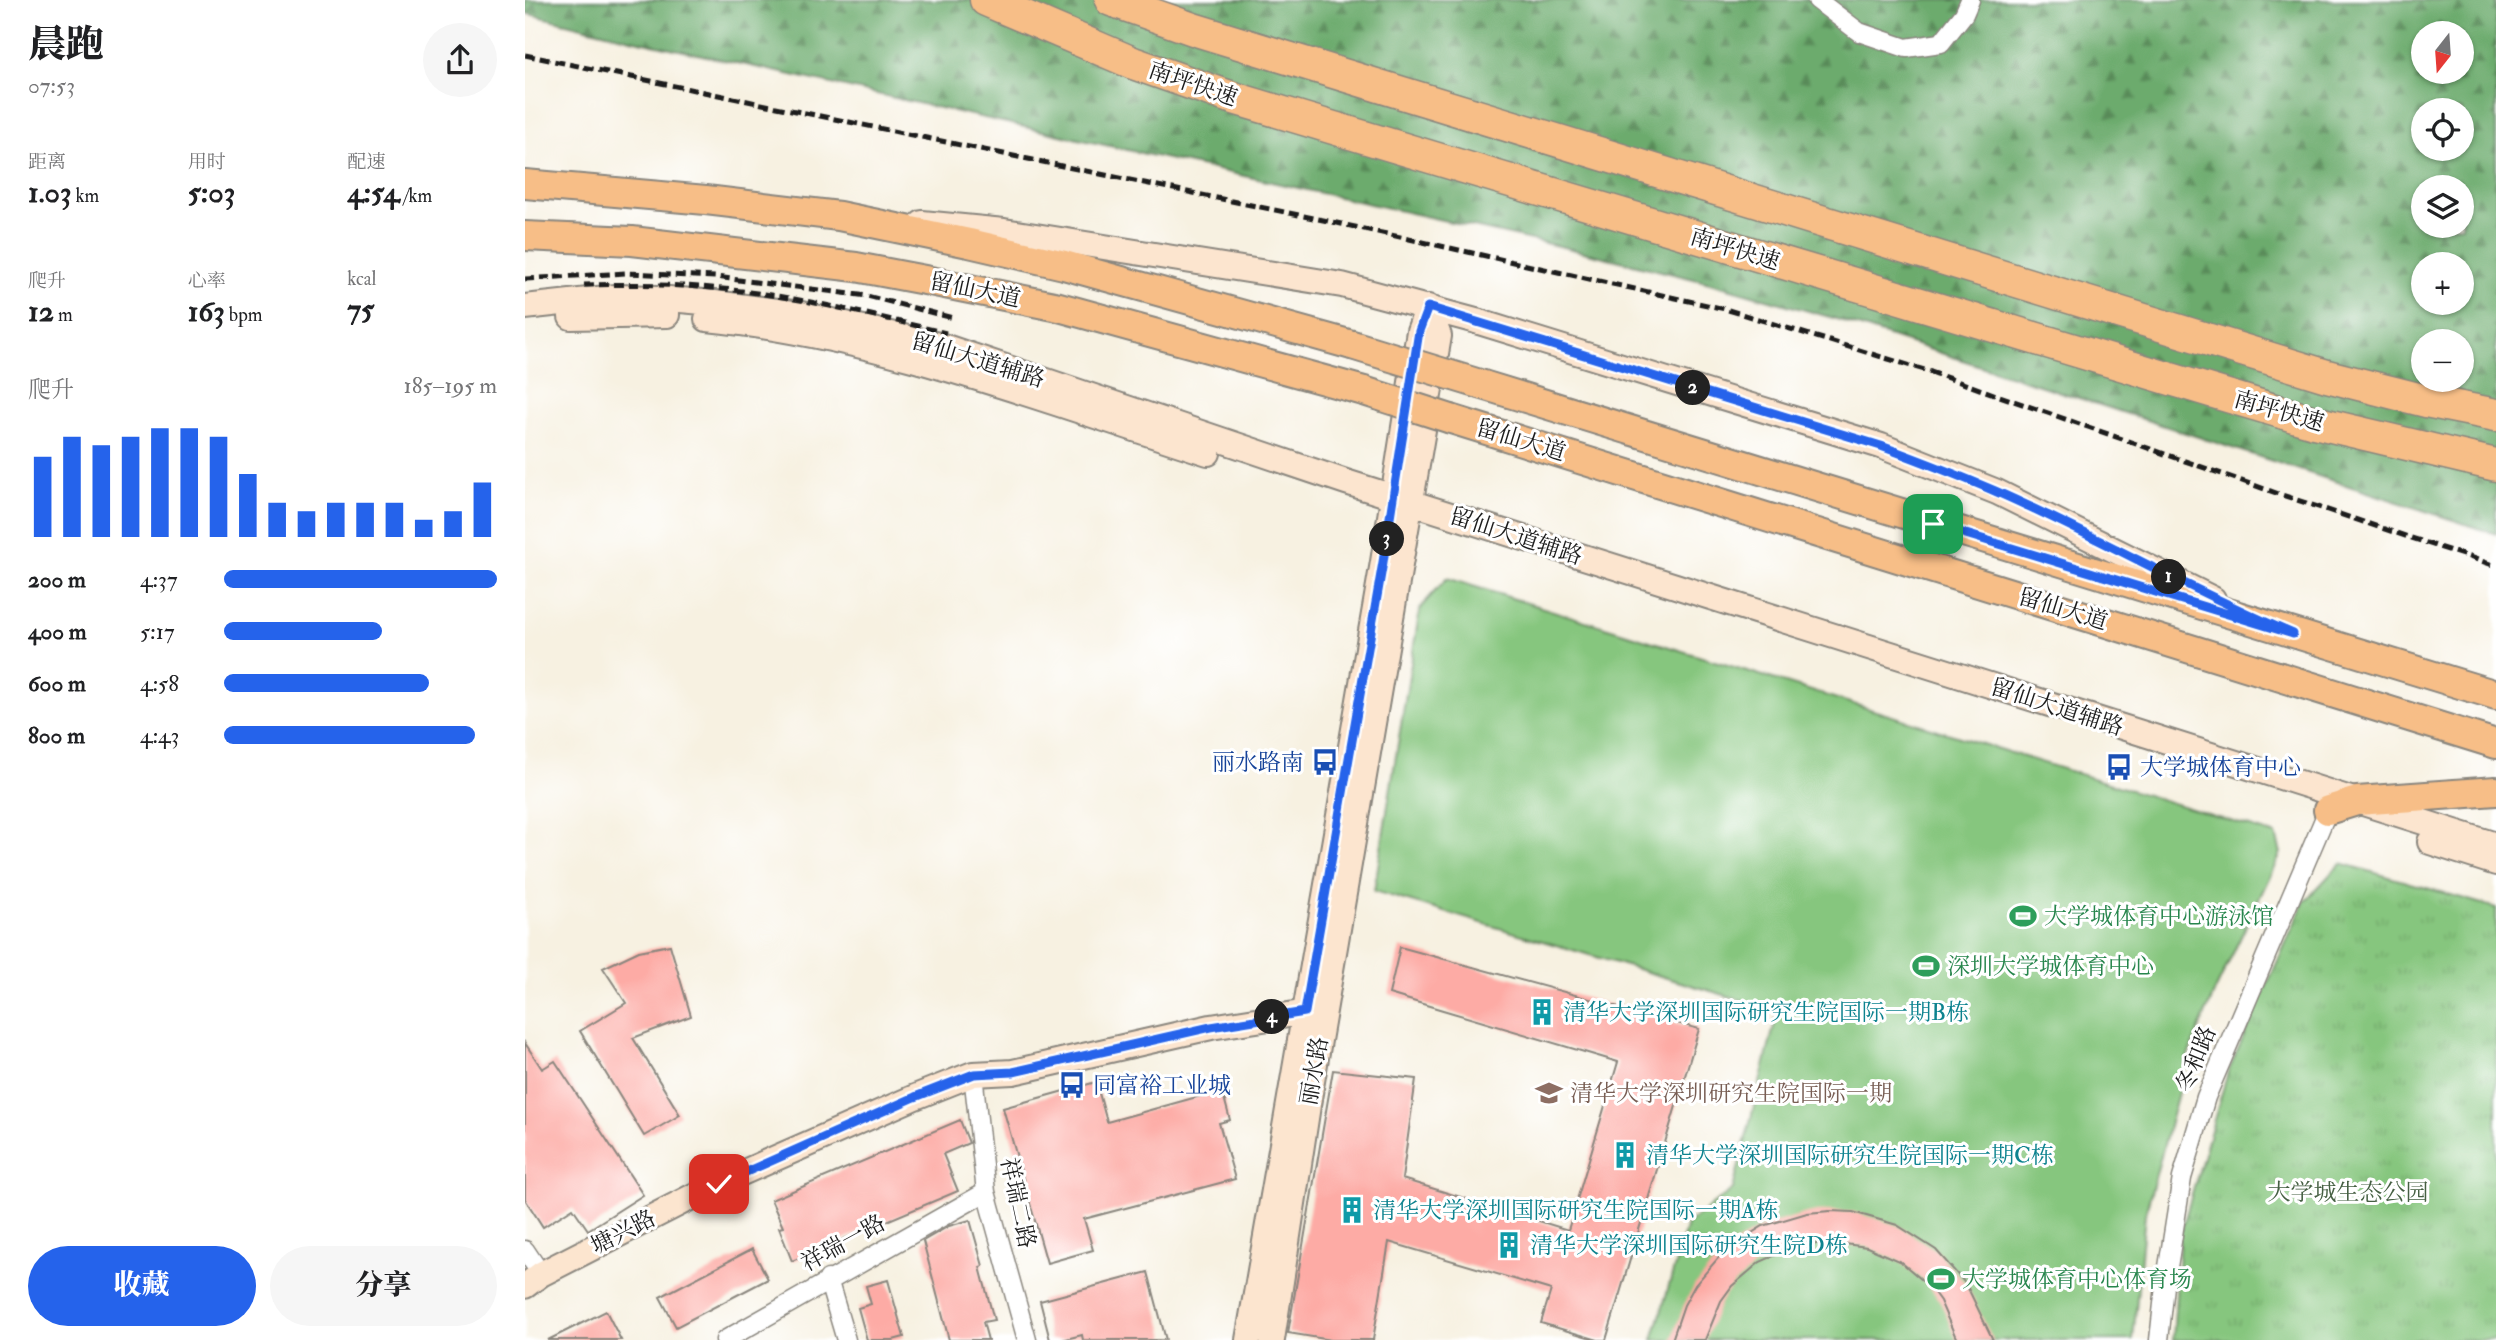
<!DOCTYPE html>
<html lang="zh">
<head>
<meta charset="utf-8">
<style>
  body { margin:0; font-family:"IM FELL Double Pica","Noto Serif SC",serif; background:#f6f6f6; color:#202124; height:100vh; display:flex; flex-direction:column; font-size:26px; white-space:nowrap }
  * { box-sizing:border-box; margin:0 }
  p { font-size:23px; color:#757577 }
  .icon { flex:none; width:38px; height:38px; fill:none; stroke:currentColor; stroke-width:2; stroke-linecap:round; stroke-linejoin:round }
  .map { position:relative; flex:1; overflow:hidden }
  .details { display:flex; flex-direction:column; background:#fff; width:525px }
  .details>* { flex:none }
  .needle { width:46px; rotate:197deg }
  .controls { position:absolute; left:1886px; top:21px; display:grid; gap:14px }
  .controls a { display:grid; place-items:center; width:63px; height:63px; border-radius:50%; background:#fff; box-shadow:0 2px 5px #0004; font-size:35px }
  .pin { position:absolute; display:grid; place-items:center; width:60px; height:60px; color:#fff; margin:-30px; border-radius:14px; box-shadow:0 4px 10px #0006 }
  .km { position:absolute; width:35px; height:35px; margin:-18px; border-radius:50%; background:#222; color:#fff; font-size:19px; line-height:35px; text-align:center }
  .round { display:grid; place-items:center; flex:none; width:74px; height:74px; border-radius:37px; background:#f6f6f6 }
  .head { display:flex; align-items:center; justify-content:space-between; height:119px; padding:0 28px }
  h1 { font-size:38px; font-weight:800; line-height:52px }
  .figures { display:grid; grid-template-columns:repeat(3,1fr); gap:10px; height:119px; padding:7px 28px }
  .figures div { display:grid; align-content:center }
  .figures b { font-size:30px; font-weight:800 }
  .figures small { font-size:19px; font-weight:400 }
  .figures p { font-size:19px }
  .chart { height:196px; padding:14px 28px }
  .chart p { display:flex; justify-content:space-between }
  .chart svg { width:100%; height:126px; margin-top:7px; stroke:#2563eb; stroke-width:6 }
  .primary-button { display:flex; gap:14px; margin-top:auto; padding:14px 28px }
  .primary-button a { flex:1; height:80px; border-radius:42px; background:#2563eb; color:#fff; font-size:28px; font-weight:800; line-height:80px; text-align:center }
  .primary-button a+a { background:#f6f6f6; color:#202124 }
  ul { padding:0 28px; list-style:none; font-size:23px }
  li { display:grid; grid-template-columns:112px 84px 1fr; align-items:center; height:52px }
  li i { height:18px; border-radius:9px; background:#2563eb }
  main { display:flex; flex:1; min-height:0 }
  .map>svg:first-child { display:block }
</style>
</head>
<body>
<main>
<section class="details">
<div class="head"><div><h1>晨跑</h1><p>07:53</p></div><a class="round"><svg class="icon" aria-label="share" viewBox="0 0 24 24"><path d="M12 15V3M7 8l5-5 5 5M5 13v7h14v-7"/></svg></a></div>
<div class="figures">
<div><p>距离</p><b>1.03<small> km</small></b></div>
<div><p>用时</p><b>5:03</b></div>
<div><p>配速</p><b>4:54<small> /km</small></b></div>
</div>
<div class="figures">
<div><p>爬升</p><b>12<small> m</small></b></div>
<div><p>心率</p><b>163<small> bpm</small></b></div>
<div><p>kcal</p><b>75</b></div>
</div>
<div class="chart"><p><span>爬升</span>185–195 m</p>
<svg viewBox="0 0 160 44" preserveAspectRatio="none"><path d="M5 44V16M15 44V9M25 44V12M35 44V9M45 44V6M55 44V6M65 44V9M75 44V22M85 44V32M95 44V35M105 44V32M115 44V32M125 44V32M135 44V38M145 44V35M155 44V25"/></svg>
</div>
<ul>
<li><b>200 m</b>4:37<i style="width:100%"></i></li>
<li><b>400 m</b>5:17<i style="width:58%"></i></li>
<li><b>600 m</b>4:58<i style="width:75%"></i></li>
<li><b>800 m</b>4:43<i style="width:92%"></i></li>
</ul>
<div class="primary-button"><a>收藏</a><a>分享</a></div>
</section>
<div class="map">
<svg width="1971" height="1340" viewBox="0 0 1971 1340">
  <defs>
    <pattern id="forest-firs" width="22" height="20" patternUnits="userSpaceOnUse" patternTransform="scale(1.75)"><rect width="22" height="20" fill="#6cab6d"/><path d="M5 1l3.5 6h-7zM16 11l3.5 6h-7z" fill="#588a59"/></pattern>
    <pattern id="park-tufts" width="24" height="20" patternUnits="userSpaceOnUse" patternTransform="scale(1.75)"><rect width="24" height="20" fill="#86c67e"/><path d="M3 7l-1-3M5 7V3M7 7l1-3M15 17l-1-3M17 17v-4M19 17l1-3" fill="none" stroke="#73aa6c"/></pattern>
  </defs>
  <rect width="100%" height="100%" fill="#fff"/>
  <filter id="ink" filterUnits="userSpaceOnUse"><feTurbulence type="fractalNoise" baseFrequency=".0143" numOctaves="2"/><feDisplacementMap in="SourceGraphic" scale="14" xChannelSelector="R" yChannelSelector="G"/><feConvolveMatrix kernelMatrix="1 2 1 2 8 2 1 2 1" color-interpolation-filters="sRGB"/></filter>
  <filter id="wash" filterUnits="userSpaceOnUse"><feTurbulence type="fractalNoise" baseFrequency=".00686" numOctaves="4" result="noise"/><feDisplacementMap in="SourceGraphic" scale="28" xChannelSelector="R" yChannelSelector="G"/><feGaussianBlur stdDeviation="1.57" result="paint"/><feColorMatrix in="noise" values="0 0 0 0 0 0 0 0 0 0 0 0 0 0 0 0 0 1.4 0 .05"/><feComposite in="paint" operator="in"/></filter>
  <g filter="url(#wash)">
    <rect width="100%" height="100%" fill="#f7f1e1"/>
    <!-- green -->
    <path fill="#86c67e" stroke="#51714d" stroke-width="2" d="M922,578L1751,835L1756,853L1690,991L1663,1056L1620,1215L1608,1340H1128L1162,1224L1208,1189L1253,1011L849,891L895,608Z"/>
    <!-- forest -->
    <path fill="url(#forest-firs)" stroke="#446444" stroke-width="2" fill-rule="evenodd" d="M0,0H1971V534L1308,318L1185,283L1042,248L114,41L0,13ZM1899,33H1937V72H1899ZM1899,110H1937V149H1899ZM1899,187H1937V226H1899ZM1899,264H1937V303H1899ZM1899,341H1937V380H1899Z"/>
    <!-- park -->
    <path fill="url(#park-tufts)" stroke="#51714d" stroke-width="2" d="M1816,863L1971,908V1340H1648L1655,1235L1703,1072L1779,902Z"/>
    <g id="blocks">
      <!-- building -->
      <path fill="#fdaba5" d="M145,945L166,1016L108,1038L155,1115L119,1136L55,1031L101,1003L78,968L114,951Z
        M875,947L1174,1029L1081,1340H1073L1016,1323L1026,1290L864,1242L848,1340H806L763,1333L808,1070L891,1079L877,1179L1043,1230L1093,1062L864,994Z
        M0,1043L17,1069L30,1061L118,1195L63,1230L48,1208L18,1227L0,1199Z
        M571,1082L582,1122L697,1090L705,1120L694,1123L710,1179L559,1219L568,1250L522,1263L478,1108Z
        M435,1120L444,1143L418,1154L433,1191L267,1261L254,1228L258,1227L246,1200Z
        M1305,1211L1328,1212L1372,1225L1411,1250L1441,1284L1468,1340H1432L1415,1301L1404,1286L1376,1262L1342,1247L1305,1242L1269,1247L1235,1262L1207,1286L1196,1301L1180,1340H1147L1159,1305L1170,1285L1200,1250L1238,1226L1282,1213Z
        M445,1220L458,1266L455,1267L469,1320L458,1322L463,1340H424L398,1241L424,1226Z
        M227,1249L243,1279L151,1327L135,1297Z
        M623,1272L641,1340H558L557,1335L537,1340H525L515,1301Z
        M363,1280L379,1337L368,1340H342L333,1308L346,1304L341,1286Z
        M81,1311L96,1340H23Z"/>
    </g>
  </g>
  <g filter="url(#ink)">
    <use href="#blocks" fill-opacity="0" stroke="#8a867e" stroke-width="2"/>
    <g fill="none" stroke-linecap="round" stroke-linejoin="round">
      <defs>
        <path id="street" d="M1292,0L1334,32L1381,48L1416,43L1439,14L1445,0
          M448,1074L461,1192L502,1340
          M0,1250L16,1274
          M303,1279L321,1340
          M200,1340L461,1192
          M1634,1340L1640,1286L1657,1178L1681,1097L1803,810"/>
        <path id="secondary" d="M397,223L479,231L817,285L951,321L1356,446L1472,492L1688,599
          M0,307L91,297L133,298L189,303L276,314L418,346L821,482L1971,845
          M46,317L142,315
          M182,319C354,336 520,401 683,453
          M1905,842L1971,863
          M0,1286L16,1274L194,1183L390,1097L448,1074L488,1072L686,1027L795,1010
          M723,1340L858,562L894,331L903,307
          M747,1340L784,1099L914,336L903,307"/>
        <path id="primary" d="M0,184L181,200L314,216L444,243L539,265L827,345
          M0,236L107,241L331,267L405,281L534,307L839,391
          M958,385L1971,695
          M926,419L1971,744
          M1803,810L1832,801L1971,791"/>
        <path id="highway" d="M461,0L608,63L702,96L1789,422L1971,465
          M586,0L668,29L1802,376L1901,401L1971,415"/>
      </defs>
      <!-- street casing -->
      <use href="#street" stroke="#8a867e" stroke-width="21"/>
      <!-- secondary casing -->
      <use href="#secondary" stroke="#8a867e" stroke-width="28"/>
      <!-- primary casing -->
      <use href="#primary" stroke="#8a867e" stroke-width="32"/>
      <!-- highway casing -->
      <use href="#highway" stroke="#8a867e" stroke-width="35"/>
      <!-- street -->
      <use href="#street" stroke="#fff" stroke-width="18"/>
      <!-- secondary -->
      <use href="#secondary" stroke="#fce5cf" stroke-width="24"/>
      <!-- primary -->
      <use href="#primary" stroke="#f7be87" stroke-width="28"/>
      <!-- highway -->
      <use href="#highway" stroke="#f7be87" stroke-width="32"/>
      <!-- rail -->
      <path stroke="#1c1c1c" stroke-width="5" stroke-dasharray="10 5" stroke-linecap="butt" d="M0,55L803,221L1200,309L1406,372L1754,494L1971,566
        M0,279L101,273L190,277L342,296L428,318
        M59,285C129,283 200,286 269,299C320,308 371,321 421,333"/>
      <defs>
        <path id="primary-bridge" d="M827,345L958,385
          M839,391L926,419"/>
      </defs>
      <!-- primary-bridge casing -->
      <use href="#primary-bridge" stroke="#8a867e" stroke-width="32" stroke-linecap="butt"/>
      <!-- primary-bridge -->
      <use href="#primary-bridge" stroke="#f7be87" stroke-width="28"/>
    </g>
  </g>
  <g fill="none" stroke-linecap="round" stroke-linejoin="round" filter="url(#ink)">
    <defs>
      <path id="route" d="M194,1184L390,1097L449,1074L488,1072L686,1027L780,1012L858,562L894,331L903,307L1356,446C1394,460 1433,475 1470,491C1571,535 1666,591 1768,634L1408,524"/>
    </defs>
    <!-- route casing -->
    <use href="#route" stroke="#fff" stroke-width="14"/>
    <!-- route -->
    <use href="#route" stroke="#2563eb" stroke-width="9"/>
  </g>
  <!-- icons -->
  <defs>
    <symbol id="bus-bare" viewBox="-9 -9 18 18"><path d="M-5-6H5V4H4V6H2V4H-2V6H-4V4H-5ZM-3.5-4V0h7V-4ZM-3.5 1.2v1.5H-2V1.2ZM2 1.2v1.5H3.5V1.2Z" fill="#1a4fb4" stroke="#fff" stroke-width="2.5" paint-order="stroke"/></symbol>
    <symbol id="stadium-bare" viewBox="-9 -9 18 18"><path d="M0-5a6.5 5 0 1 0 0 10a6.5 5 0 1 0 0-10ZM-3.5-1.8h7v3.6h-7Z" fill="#2e9e5b" stroke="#fff" stroke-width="2.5" paint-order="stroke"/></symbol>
    <symbol id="building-bare" viewBox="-9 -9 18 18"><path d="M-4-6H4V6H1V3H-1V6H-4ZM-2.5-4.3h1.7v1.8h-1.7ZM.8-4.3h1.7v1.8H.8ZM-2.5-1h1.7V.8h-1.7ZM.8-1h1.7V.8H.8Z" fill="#0f9aa8" stroke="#fff" stroke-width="2.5" paint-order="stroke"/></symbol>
    <symbol id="school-bare" viewBox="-9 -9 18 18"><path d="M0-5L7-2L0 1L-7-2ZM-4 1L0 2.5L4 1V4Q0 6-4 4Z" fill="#8d6e63" stroke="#fff" stroke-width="2.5" paint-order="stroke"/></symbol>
  </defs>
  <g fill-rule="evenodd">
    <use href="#bus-bare" x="781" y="743" width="38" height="38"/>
    <use href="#bus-bare" x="1575" y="748" width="38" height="38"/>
    <use href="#stadium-bare" x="1479" y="897" width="38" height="38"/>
    <use href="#stadium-bare" x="1382" y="947" width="38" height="38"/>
    <use href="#building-bare" x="998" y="993" width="38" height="38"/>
    <use href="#bus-bare" x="528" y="1066" width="38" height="38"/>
    <use href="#school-bare" x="1005" y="1074" width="38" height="38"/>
    <use href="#building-bare" x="1081" y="1136" width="38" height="38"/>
    <use href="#building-bare" x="808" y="1191" width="38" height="38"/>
    <use href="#building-bare" x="965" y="1226" width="38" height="38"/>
    <use href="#stadium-bare" x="1397" y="1260" width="38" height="38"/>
  </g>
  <g text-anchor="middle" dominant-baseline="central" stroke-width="6" stroke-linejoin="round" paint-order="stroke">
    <!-- street labels -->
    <g font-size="23" fill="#1c1c1c" stroke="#fff">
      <text transform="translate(668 84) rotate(19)">南坪快速</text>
      <text transform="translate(1210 249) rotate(17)">南坪快速</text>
      <text transform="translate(450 290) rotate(12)">留仙大道</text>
      <text transform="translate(453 360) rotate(17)">留仙大道辅路</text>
      <text transform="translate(1754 411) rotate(16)">南坪快速</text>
      <text transform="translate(996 440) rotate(17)">留仙大道</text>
      <text transform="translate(991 536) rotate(18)">留仙大道辅路</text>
      <text transform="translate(1538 609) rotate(17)">留仙大道</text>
      <text transform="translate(1532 707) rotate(18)">留仙大道辅路</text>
      <text transform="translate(1671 1059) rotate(-68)">冬和路</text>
      <text transform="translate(789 1071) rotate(-80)">丽水路</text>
      <text transform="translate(493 1203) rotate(78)">祥瑞二路</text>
      <text transform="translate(98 1232) rotate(-27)">塘兴路</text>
      <text transform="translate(318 1243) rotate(-29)">祥瑞一路</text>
    </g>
    <!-- transit labels -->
    <g font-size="23" fill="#164399" stroke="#fff" text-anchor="start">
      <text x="779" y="762" text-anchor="end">丽水路南</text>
      <text x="1615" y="767">大学城体育中心</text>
      <text x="568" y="1085">同富裕工业城</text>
    </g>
    <!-- leisure labels -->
    <g font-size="23" fill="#27864d" stroke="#fff" text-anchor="start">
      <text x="1519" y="916">大学城体育中心游泳馆</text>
      <text x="1422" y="966">深圳大学城体育中心</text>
      <text x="1437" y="1279">大学城体育中心体育场</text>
    </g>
    <!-- culture labels -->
    <g font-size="23" fill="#0d838f" stroke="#fff" text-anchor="start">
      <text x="1038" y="1012">清华大学深圳国际研究生院国际一期B栋</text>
      <text x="1121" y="1155">清华大学深圳国际研究生院国际一期C栋</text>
      <text x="848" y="1210">清华大学深圳国际研究生院国际一期A栋</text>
      <text x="1005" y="1245">清华大学深圳国际研究生院D栋</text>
    </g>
    <!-- education labels -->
    <g font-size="23" fill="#785e54" stroke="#fff" text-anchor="start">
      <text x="1045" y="1093">清华大学深圳研究生院国际一期</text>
    </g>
    <!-- park labels -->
    <g font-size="23" fill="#466043" stroke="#fff">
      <text x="1823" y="1192">大学城生态公园</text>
    </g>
  </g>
</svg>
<div class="controls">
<a><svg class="needle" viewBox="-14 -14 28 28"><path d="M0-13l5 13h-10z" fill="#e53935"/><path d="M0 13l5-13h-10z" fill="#757577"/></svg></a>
<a><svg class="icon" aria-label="locate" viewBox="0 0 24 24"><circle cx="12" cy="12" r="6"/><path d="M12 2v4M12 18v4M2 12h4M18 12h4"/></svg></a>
<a><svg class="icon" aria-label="layers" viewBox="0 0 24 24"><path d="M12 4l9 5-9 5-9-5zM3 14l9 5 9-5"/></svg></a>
<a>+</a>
<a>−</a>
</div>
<div class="pin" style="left:1408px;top:524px;background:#1e9e55"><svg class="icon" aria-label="arrive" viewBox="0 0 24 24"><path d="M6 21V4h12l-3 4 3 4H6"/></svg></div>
<div class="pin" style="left:194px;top:1184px;background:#d93025"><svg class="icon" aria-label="check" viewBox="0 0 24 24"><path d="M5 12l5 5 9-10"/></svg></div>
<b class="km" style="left:1644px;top:577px">1</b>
<b class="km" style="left:1168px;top:388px">2</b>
<b class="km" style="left:862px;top:539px">3</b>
<b class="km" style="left:747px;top:1017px">4</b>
</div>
</main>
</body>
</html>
